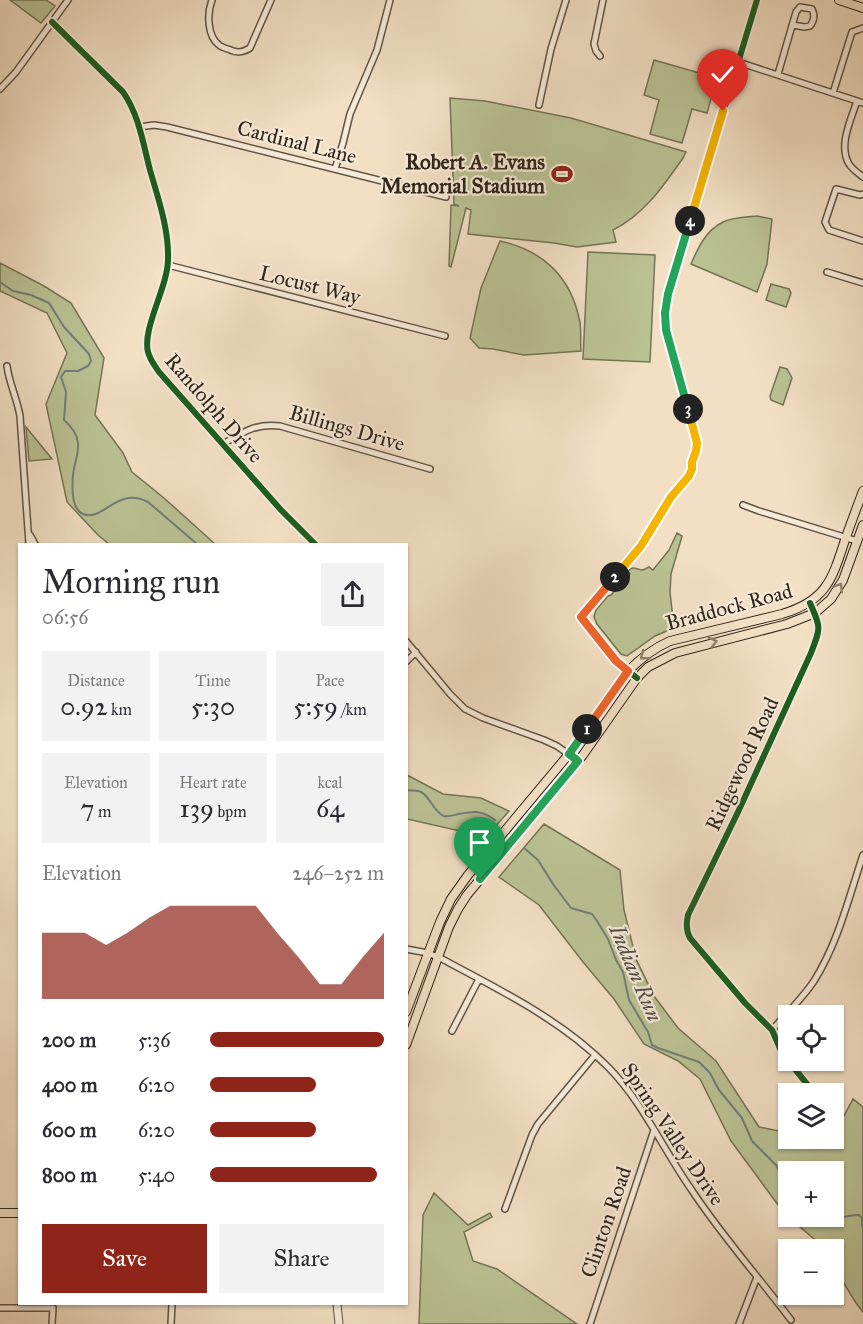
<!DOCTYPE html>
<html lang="en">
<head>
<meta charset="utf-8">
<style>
  body { margin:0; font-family:"IM FELL Great Primer",serif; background:#f2f2f3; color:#2b2b33; height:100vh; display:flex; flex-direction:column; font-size:22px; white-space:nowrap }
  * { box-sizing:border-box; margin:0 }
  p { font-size:20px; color:#7c7c81 }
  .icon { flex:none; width:33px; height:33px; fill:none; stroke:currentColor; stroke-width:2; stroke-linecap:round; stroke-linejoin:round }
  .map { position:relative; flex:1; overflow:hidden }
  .sheet { position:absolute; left:18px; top:543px; width:390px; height:762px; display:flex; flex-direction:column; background:#fff; border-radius:0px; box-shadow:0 2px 4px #0004 }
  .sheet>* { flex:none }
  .fabs { position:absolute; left:778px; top:1005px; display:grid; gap:12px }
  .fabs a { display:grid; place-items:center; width:66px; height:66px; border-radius:0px; background:#fff; box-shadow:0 2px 4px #0004; font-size:30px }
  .pin { position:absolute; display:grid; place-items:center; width:51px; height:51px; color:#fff; margin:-62px -26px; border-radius:50% 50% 50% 0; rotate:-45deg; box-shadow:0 0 6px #0007 }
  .pin .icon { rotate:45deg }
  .km { position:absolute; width:30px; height:30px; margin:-15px; border-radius:50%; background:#222; color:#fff; font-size:16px; line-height:30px; text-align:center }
  .round { display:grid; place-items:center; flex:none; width:63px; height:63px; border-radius:0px; background:#f2f2f3 }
  .summary { display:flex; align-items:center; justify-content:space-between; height:102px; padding:0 24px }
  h1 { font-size:33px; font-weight:600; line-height:45px }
  .stats { display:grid; grid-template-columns:repeat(3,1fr); gap:9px; height:102px; padding:6px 24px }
  .stats div { display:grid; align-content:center; border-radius:0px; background:#f2f2f3; text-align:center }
  .stats b { font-size:26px; font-weight:600 }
  .stats small { font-size:16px; font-weight:400 }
  .stats p { font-size:16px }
  .chart { height:168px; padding:12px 24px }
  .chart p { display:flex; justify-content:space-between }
  .chart svg { width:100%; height:108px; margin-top:6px; fill:#8f2418; opacity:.7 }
  .primary-button { display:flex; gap:12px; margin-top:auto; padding:12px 24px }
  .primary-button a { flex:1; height:69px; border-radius:0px; background:#8f2418; color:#fff; font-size:24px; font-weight:600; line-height:69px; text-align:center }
  .primary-button a+a { background:#f2f2f3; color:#2b2b33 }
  ul { padding:0 24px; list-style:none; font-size:20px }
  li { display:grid; grid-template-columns:96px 72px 1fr; align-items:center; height:45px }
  li i { height:15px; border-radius:8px; background:#8f2418 }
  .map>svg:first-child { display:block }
</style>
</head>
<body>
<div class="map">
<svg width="863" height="1324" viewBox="0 0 863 1324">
  <rect width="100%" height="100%" fill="#f2dfc4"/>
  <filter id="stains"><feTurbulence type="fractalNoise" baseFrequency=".00333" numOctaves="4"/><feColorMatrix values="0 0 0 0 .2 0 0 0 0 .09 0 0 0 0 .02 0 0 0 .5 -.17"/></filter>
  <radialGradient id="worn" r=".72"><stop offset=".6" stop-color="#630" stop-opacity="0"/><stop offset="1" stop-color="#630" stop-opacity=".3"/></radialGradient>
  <!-- green -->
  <path fill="#bac294" stroke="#747456" stroke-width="1.5" fill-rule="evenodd" d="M10,0H46L55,6L41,23Z
    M654,60L717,78L707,113L692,109L682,143L650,134L659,100L644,95Z
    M450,98L485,101L571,118L686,152L683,158C664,185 644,215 613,230L616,242L577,247L554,243L468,234L471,210L466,208L451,267L449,266L451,205L459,206L454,204Z
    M757,216L772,219L767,264L757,292L691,264C698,248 706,230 723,222C733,217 747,217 757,216Z
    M500,241C542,250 570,276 579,318C582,328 580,340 581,351L524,355L493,349L479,348L470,338L481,288Z
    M588,252L655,255L650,362L583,359Z
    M0,263L44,286L71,303L104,358L95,415L123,453L132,472L164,498L215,544H109L98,535L67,502L46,404L67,353L47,313L0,291Z
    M771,284L789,289L791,293L786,307L766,300Z
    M780,367L787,369L792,378L783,405L771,400L770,396Z
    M26,427L52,459L29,461Z
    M677,533L682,536L671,574L670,592L674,628L655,636L627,656L621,654L597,624L594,617L596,610L608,596L611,595L620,585L622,578L625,580L630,574L628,571C633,565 637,570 643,570L649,567L653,570L669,550Z
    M407,775L443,794L481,798L509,811L486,837L407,819Z
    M544,824L620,870L624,910L636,959L654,996L678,1028L716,1061L759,1127L789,1133V1138L808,1139L817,1141L820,1139L834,1138V1129L839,1125L853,1099L863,1107V1312L856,1303L834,1267V1250L824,1249L821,1245L784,1213L731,1141L700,1079L678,1061L644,1044L614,999L583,962L539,905L499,877ZM789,1172H834V1216H789Z
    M434,1193L468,1225L490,1213L492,1217L464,1232L473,1261L497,1269L577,1324H419L423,1215Z"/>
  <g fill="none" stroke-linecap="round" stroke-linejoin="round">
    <!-- stream -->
    <path stroke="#707f7a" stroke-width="2" d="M0,282L13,291L31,295L49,303L64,327L89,354L91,361L88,366L78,371H65L61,377L66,392L64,420C71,426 77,433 78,443C79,454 74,464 73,475C72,486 71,509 83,514C104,522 116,486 148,502L197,544
      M406,790C411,791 417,790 421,792C431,797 433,812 444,816C449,817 454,815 459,814C475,811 481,810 495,820
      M524,848L538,860L553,884L571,908L592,914L597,921L608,939L616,960L623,972L629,1000L648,1032L652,1045L658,1048L699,1062L710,1073L719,1090L742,1118L752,1141L776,1165L789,1188
      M808,1216L815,1223C830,1222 844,1215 859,1215L862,1218V1225L863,1228"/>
    <defs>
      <path id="minor" d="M212,0C207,13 207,36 219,45C219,46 227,49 228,49C236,53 242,53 250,48L271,0
        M52,22L123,92C139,115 143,143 150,170C158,198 169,229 168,259C168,287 142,328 148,352C150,360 155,366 159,372L281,510L315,544
        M600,56L596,51L594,44L603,0
        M738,62L863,103
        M778,74L796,12L800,7L812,9C815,15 814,21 810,26L804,27L793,25
        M0,89L16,72L68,0
        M833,93L852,32L863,28
        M857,101C851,119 838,146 849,164C852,169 858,173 863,177
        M539,105L551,49L566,0
        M139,127L154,125L167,127L446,197
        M335,169L343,143L350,114L377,50L390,0
        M863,194L860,195L836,189L825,222L829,230L863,241
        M168,265L445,336
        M827,272L863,283
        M7,366C9,383 17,398 20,416L29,544
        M223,444C243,432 256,423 280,426L430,469
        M743,505L759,511L857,541
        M30,535L35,544
        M810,603C821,628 821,627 811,653L738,812L688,915C686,924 686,931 690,938L745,1003L772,1030L782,1053L815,1094
        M406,641L450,694L465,709L483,718L544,740L557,746L578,761
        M406,662L416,652
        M637,678L616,661L581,617L641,546L666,505L689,476L692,469V462L696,451L697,443L666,330L665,313L668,294L757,0
        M406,949L428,953L442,959C500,990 562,1020 609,1068C643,1103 663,1149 691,1189C721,1235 758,1276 791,1320
        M772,1030C786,1014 802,999 814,981C838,943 849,897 863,855
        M452,1031L479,979
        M505,1209L532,1135L538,1124L595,1055
        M0,1308H53L52,1324
        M171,1324L172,1304
        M590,1324L654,1130
        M739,1324L757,1277"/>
      <path id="tertiary" d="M337,1304L339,1324"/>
      <path id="primary" d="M839,0L863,8
        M406,1012L440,922L451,899L468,875L569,754L628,671C641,658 654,648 670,641L782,614C826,601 832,580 845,540C851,523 857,507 863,491
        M406,1045L449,927L458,909L467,895L583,755L637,678L648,667L675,653L787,624L815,613L831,599L843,580L863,525
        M0,1213H20"/>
    </defs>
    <!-- minor casing -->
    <use href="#minor" stroke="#605444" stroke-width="8"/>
    <!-- tertiary casing -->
    <use href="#tertiary" stroke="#605444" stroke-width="9"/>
    <!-- primary casing -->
    <use href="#primary" stroke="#2f2519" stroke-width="10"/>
    <!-- minor -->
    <use href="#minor" stroke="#f7ead9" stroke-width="5"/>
    <!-- tertiary -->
    <use href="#tertiary" stroke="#f7ead9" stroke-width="7"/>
    <!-- primary -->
    <use href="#primary" stroke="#f2dfc4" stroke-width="8"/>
    <defs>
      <path id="cycleway" d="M52,22L123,92C139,115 143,143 150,170C158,198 169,229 168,259C168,287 142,328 148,352C150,360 155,366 159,372L281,510L315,544
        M810,603C821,628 821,627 811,653L738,812L688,915C686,924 686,931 690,938L745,1003L772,1030L782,1053L815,1094
        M637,678L616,661L581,617L641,546L666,505L689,476L692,469V462L696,451L697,443L666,330L665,313L668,294L757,0"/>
    </defs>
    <!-- cycleway casing -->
    <use href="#cycleway" stroke="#f7ead9" stroke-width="10"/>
    <!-- cycleway -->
    <use href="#cycleway" stroke="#1b5e20" stroke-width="6"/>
  </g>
  <!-- one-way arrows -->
  <defs><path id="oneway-chevron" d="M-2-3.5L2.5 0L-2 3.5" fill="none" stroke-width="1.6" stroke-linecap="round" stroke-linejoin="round" transform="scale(1.5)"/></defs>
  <g stroke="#90826e">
    <use href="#oneway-chevron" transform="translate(839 587) rotate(-59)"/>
    <use href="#oneway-chevron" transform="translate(713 642) rotate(-14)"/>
    <use href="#oneway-chevron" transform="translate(644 656) rotate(142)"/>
  </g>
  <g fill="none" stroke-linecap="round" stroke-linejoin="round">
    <defs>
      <path id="split-1" d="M480,879L578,761L569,754L587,729"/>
      <path id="split-2" d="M587,729L628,671L616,661L581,617L615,577"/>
      <path id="split-3" d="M615,577L641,546L671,497L689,476L692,469V462L696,451L697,443L688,409"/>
      <path id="split-4" d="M688,409L666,330L665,313L668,294L690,221"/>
      <path id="split-5" d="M690,221L723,111"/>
    </defs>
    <!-- split-1 casing -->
    <use href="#split-1" stroke="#fff" stroke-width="12"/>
    <!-- split-2 casing -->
    <use href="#split-2" stroke="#fff" stroke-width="12"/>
    <!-- split-3 casing -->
    <use href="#split-3" stroke="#fff" stroke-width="12"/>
    <!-- split-4 casing -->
    <use href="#split-4" stroke="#fff" stroke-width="12"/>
    <!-- split-5 casing -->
    <use href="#split-5" stroke="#fff" stroke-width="12"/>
    <!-- split-1 -->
    <use href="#split-1" stroke="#22a559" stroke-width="8"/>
    <!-- split-2 -->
    <use href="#split-2" stroke="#f0652b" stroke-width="8"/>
    <!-- split-3 -->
    <use href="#split-3" stroke="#f5b400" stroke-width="8"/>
    <!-- split-4 -->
    <use href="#split-4" stroke="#22a559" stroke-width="8"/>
    <!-- split-5 -->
    <use href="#split-5" stroke="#f5b400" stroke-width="8"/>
  </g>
  <!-- icons -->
  <defs>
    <symbol id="stadium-bare" viewBox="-9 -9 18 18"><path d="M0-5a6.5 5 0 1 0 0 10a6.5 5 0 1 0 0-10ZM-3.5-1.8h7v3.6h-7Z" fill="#8f2418" stroke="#f7ead9" stroke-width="2.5" paint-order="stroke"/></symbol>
  </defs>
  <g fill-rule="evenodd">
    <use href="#stadium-bare" x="547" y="159" width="30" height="30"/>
  </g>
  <g text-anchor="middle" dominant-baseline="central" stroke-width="4.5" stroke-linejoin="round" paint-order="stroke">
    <!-- street labels -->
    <g font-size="21" fill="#2f2519" stroke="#f7ead9">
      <text transform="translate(297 142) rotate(14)">Cardinal Lane</text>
      <text transform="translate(310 285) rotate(14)">Locust Way</text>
      <text transform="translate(214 408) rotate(49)">Randolph Drive</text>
      <text transform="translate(347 428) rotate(16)">Billings Drive</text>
      <text transform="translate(729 607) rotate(-15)">Braddock Road</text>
      <text transform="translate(742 764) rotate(-65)">Ridgewood Road</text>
      <text transform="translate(673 1134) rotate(56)">Spring Valley Drive</text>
      <text transform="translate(606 1222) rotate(-71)">Clinton Road</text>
    </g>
    <!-- poi labels -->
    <g font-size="21" font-weight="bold" fill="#2f2519" stroke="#f7ead9" text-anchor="end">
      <text x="545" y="162">Robert A. Evans<tspan x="545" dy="24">Memorial Stadium</tspan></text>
    </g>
    <!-- water labels -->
    <g font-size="22" font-style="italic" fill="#505249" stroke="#f7ead9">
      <text transform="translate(636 973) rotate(67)">Indian Run</text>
    </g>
  </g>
  <rect width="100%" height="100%" filter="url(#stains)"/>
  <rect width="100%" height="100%" fill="url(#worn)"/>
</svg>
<div class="fabs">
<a><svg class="icon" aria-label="locate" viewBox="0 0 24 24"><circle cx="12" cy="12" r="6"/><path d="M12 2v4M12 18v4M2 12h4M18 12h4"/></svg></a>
<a><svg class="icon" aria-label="layers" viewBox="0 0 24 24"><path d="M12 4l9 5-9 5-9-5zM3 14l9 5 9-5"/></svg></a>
<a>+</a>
<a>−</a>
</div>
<div class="pin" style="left:480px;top:879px;background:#1e9e55"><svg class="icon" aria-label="arrive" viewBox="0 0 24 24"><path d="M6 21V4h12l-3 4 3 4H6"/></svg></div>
<div class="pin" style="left:723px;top:111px;background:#d93025"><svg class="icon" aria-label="check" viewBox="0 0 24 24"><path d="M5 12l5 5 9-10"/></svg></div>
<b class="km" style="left:587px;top:729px">1</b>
<b class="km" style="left:615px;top:577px">2</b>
<b class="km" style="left:688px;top:409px">3</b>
<b class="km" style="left:690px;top:221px">4</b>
<section class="sheet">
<div class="summary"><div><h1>Morning run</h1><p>06:56</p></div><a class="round"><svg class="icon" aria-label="share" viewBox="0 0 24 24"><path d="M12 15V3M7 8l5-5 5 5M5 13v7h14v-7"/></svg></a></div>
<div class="stats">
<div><p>Distance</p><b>0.92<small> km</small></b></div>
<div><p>Time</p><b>5:30</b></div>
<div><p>Pace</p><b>5:59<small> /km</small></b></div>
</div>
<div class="stats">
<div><p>Elevation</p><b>7<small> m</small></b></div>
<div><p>Heart rate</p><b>139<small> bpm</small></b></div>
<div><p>kcal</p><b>64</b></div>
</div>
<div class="chart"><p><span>Elevation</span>246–252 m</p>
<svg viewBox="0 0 160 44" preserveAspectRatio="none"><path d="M0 44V17L10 17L20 17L30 22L40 17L50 11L60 6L70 6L80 6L90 6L100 6L110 17L120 27L130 38L140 38L150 27L160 17V44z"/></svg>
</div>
<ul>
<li><b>200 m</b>5:36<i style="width:100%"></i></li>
<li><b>400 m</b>6:20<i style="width:61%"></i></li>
<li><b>600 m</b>6:20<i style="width:61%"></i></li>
<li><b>800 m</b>5:40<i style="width:96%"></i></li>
</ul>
<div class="primary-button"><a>Save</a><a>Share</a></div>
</section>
</div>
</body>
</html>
